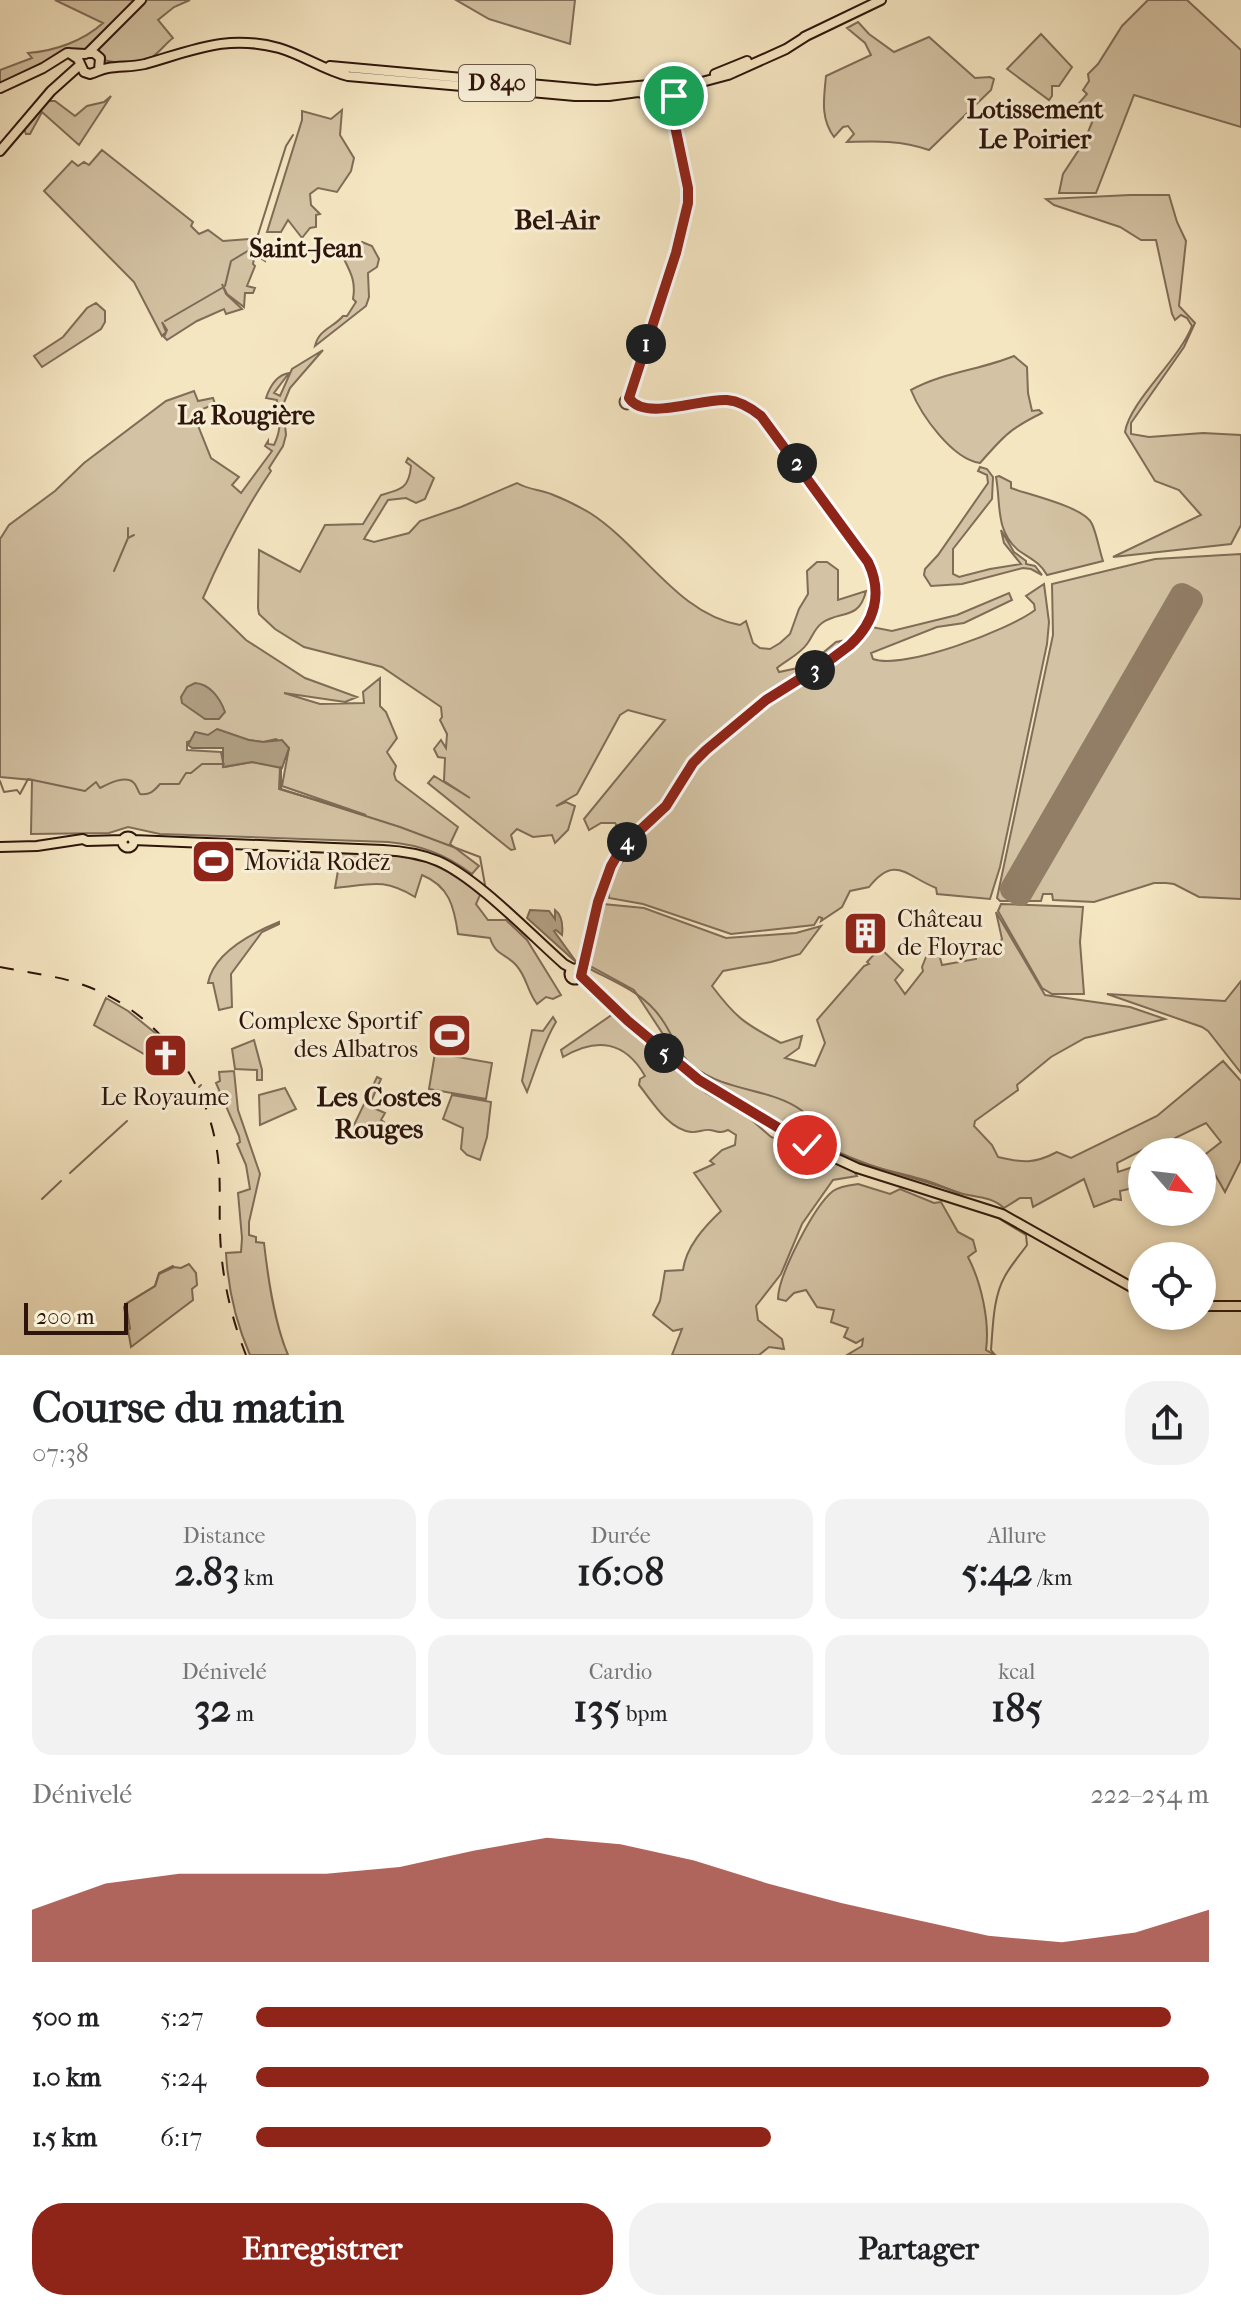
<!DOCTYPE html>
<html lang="fr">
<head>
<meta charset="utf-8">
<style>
  body { margin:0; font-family:"IM FELL French Canon",serif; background:#f2f2f2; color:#202124; height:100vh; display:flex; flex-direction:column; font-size:30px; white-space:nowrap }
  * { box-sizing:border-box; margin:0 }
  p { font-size:26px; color:#757577 }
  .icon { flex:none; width:44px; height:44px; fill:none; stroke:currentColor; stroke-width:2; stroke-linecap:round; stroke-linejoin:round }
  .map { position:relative; height:1355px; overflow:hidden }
  .panel { display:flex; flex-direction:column; background:#fff; flex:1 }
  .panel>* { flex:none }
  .needle { width:52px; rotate:118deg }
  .tools { position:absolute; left:1128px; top:1138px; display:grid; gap:16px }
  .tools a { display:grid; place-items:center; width:88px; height:88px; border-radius:50%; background:#fff; box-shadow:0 4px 12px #0003; font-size:40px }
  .scale { position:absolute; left:24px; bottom:20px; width:104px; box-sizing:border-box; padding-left:8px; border:4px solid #2e150b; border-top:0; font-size:22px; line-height:28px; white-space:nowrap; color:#2e150b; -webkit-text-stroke:6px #f8efd7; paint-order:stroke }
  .pin { position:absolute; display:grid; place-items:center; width:68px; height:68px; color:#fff; margin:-34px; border:4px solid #fff; border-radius:50%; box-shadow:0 2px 8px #0007 }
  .km { position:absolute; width:40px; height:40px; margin:-20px; border-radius:50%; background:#222; color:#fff; font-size:22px; line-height:40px; text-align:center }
  .round { display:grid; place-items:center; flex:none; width:84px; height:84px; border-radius:32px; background:#f2f2f2 }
  .overview { display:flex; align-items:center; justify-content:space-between; height:136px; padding:0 32px }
  h1 { font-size:44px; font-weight:700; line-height:60px }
  .figures { display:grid; grid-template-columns:repeat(3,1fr); gap:12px; height:136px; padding:8px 32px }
  .figures div { display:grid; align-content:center; border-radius:20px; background:#f2f2f2; text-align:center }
  .figures b { font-size:40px; font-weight:700 }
  .figures small { font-size:22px; font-weight:400 }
  .figures p { font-size:22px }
  .chart { height:224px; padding:16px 32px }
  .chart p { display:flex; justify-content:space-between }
  .chart svg { width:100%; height:144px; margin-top:8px; fill:#8f2418; opacity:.7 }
  .cta { display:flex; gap:16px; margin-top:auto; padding:16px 32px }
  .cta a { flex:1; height:92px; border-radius:32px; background:#8f2418; color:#fff; font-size:32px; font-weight:700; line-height:92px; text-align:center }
  .cta a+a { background:#f2f2f2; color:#202124 }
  ul { padding:0 32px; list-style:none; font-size:26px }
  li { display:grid; grid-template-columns:128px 96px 1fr; align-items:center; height:60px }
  li i { height:20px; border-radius:10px; background:#8f2418 }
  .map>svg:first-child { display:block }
</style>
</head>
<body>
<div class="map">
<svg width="1241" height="1355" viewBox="0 0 1241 1355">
  <rect width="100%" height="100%" fill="#f5e6c2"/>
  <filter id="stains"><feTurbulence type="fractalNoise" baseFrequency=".0025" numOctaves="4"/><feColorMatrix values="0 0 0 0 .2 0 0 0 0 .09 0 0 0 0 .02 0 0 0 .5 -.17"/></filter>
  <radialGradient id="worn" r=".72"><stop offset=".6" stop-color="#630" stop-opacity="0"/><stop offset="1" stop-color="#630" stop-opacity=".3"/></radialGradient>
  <!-- green -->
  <path fill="#d3c2a3" stroke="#806c57" stroke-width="2" fill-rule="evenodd" d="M55,0H138L89,50H68L41,65L0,83V70L32,58L28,53C55,51 83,41 103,23Z
    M147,0H190L174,7L158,20L173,38C166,43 160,52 152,57C140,63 117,64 104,60L98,48Z
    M456,0H575L570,44L489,19Z
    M1148,0H1187L1241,50V127L1134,95L1096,193H1059L1063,174L1084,142L1095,115L1079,103L1087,94L1083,90L1089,81L1088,74L1098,64L1122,26Z
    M858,22L869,34L894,52L929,37L975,78L990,77L994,79L991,90L929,150C901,140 876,141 847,142L854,134L848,126L843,127L834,137C820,118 824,98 826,76L871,55L865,43L847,28Z
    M1041,34L1072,67L1059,86H1052V96L1049,100L1007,69Z
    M111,96L79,145L42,112L30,134H26L24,129L48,101H55L75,116L87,106L104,102Z
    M342,110L340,135L354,158L351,171L337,192L318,188L310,194L311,205L320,214L316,215V227L310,228L302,238L288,220L281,232H267L302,120V111L331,119Z
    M102,150L193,222L191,226L199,234L208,230L223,241L262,238V245L270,249L266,250L265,261L262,259L263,252L256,250L253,264L255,266L247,286L255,288L253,293H245L244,307L227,294L222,284L226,294L242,309L226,314L224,309L197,321L167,340L164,337L167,330L162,322L166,332L162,336L134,282L44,191L72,161L78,166L84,162L89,165Z
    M1130,195H1169L1177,222L1186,241L1179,306L1195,323L1184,347L1131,423V434L1149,437L1203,433L1241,435V525L1231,544L1113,557L1201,515L1179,490L1155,481L1125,432C1130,401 1179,360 1192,326L1187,318L1181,315L1175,320L1172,314L1156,240H1141L1120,227L1054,205L1046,199Z
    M362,242L372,246L379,259L377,267L368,273L369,297L366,306L315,346C319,329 333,328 343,316H347L356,302L353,299C356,282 351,273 344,259Z
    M96,303L105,311V322L101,329L42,367L34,356L63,337L87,308Z
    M323,350L290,388L283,405L286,435L283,446L269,468L271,471C244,511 222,554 203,598L246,640L305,678L357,697L345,702L284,693L320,704L364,703L363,692L380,678V706L386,712L397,738L387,752L396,766L394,774L396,780L458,827L450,844L479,866L472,874C445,854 421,845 388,842L160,834L128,827L109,833L31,834L32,780L0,777V539L9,525L55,491L84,463L166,401L194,391L198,401L213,398L215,404L193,413L211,458L239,477L232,485L241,493L272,451L265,446L268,441V444L274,445C285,421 275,420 277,400L266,398C270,386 277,375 289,373L274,393L280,396L292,369ZM208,735L263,742L276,739L289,748L282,786L366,815L279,789L280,767L252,762L224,767L221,752L187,750V742Z
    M1014,356L1027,367L1028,393L1032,411L1039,410L1042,413C1009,429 1003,437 980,463C952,459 921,415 911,390C944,372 980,370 1014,356Z
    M408,458L434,478L425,499L416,503L406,498L388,500L364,539L374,542L409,533L420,521L461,507L517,483C527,489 540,490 551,494C564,499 578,506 590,513C642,546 677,614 740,625L746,621L753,643L760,648L770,649L780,643L790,634L799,609L808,594L807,571L817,562H827L838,570V600L866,591C859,621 840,610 822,623C814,629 813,636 807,644C800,654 787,660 777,668L779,672L807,666L836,642L841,641L831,656L764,697L703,749L689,763L657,812L620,838L619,829L615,823H601L589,830L584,819L665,720L628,710L620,715L577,794L556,806L566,802L575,806L568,830L555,843L552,835L533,837L517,829L511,835L515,849L511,850L428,783L434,776L470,798L444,781L445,758L438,757L434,749L441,740L446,748L447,734L440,720L442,717L441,707L382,667L304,647L275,629L259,614L258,608L259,550L300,572L325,525L363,524L381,495C400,490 409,489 411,466L406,462Z
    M980,467L987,469L993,477L992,499L953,549V574L959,577L990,569L1021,564L1004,543L1001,530L1014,552L1026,561V564L1035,566L1042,575L1031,569L1023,568L962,584L931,586L924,575L925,569L938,555L988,483L987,475L978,471Z
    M999,476L1011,482V488C1029,495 1085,507 1092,524C1097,535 1099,549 1103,561L1047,575C1040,562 1029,558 1018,550C995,530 1001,504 996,477Z
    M1241,554V899L1199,897L1174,884L1166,883H1154L1094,902L1053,900L1052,894H1043L1041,901H1000L997,898L1053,635L1052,584L1155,559Z
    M1044,584L1049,622L1047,644L1000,867L990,899L937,894L936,888C906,876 895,854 869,887L850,891L842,907L821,921L822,918L819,917L814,925L731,934L643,904L609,898V886L617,868L674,802L699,764L763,707L861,643L872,627L892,631L957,615L1009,593L1012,600L964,623L937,627L871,653L873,659C904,670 1009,630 1035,610L1034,604L1026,596Z
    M341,853C402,853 432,854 480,895L476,904L488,920H506L527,940L561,995L553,999L546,997L537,1004C527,991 527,977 516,965C505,953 496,956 490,938L458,934C454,906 449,886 422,875L415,897C382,877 370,885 335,888Z
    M603,904L644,908L726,938L796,933L821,926L800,954L771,962L723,971L712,986C736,1018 745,1024 781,1043L802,1036L799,1048L785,1058L815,1066L825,1043L817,1020L864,966L869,964L867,962L880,948L903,970L895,980L905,994L923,971L922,967L926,957L939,954L942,965L976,959L975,948L999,944L1002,939L996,912L1045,995L1130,1007L1165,1019L1085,1038L1051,1057L1017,1085L1018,1090L975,1121L974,1126L992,1145L998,1157C1023,1163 1034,1164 1057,1152L1071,1158L1157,1116L1223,1061L1241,1081V1160L1225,1192L1212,1169L1202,1171V1157L1221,1142L1206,1123L1175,1138L1164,1152L1154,1144L1117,1163L1118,1172L1142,1164V1186L1120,1191L1121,1200L1114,1199L1094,1207L1084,1179L1033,1207L1031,1198H1020L1004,1208C992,1197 977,1197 963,1194C949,1190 936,1183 921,1179C887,1169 850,1165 822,1143L819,1145L680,1060L634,990L588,965L592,930Z
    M1001,904L1083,907L1080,942L1084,994H1052L1042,988L998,911Z
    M279,922V924L262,932L231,974L232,1007L219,1010L213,983H208C214,952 252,933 279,922Z
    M1241,981V1073L1208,1031L1202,1027L1107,994L1225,1001Z
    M106,998L128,1011L159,1036L153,1048L152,1064H149V1057L94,1025Z
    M613,1014L706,1093L746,1115L771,1137L854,1171L857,1176L833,1180L802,1224L781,1274L756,1306L758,1320L782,1339L784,1349L769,1347L759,1355H672L682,1329L673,1331L653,1315L660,1301L665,1271L683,1270C686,1247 704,1227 721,1211L694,1173L714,1164L710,1161L722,1150L735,1145L736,1135L728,1130C719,1134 718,1131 710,1130C704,1129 697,1133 691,1132C668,1129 652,1101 639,1085L640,1079L645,1076C625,1041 597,1037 563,1057L561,1050Z
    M553,1017L556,1022C544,1041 535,1071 527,1092L522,1081L532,1030L543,1031Z
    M254,1040L262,1070V1080H257V1070L235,1069L232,1049Z
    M435,1053L492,1063L486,1099L429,1089Z
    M234,1071L238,1110L260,1174L249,1222V1235L256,1237V1242L264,1243C268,1278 274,1322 288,1355H250C236,1323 228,1288 226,1253L241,1252L242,1238L238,1193L250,1189L246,1165L237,1144L240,1142L239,1136L216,1083L220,1081L219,1072Z
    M377,1077L381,1079L369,1106L385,1113L381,1120L384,1122L376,1139L354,1131L353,1127Z
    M285,1088L296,1109L260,1125L259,1095Z
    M452,1095L491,1102L487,1137L480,1160L467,1155L461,1149L463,1128L443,1119Z
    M858,1184L890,1194L900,1189L934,1203L941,1202L958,1232L973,1240L976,1251L968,1257C981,1282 990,1321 986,1350L995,1355H847L862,1346L863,1339L856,1343L844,1337L848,1328L831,1322L834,1310L817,1307L806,1290L794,1293L786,1301L778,1299C778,1276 814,1206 833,1191C840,1186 850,1185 858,1184Z
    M189,1264L196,1273L197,1285L192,1289L193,1300L131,1347L124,1307L127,1303L155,1286L159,1274L174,1267L181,1268Z"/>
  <!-- water -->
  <path fill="#b19f84" stroke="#7d6854" stroke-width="2" d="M195,683C210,684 220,698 225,712L219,719H205L182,703L181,697L187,687Z
    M217,729L249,740L263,742L282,740L289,748L282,768L252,762L223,767V748H192L188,745L195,732L208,735Z
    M530,910L549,911L555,919V910C563,916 563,926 562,935L556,930L554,931L577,963L527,918Z"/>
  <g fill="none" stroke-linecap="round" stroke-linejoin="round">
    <!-- stream -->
    <path stroke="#7d6854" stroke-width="2" d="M225,286L231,261L251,249L256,241L286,146L293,135
      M165,321L222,288
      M128,528V538
      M114,571L128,538L134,535
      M281,767V789L400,827L480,857L485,885
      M0,781L4,792L17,790L20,794L28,779L85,791L96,782L100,788C108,784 125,775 133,782C137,785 137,790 140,794C150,795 153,792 160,784H179L186,773H191L202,764H224
      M588,968C617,983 645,993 663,1021C674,1037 678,1055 694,1067C727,1092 770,1088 801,1110C812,1118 819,1135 826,1146
      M199,1087L201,1085
      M832,1149C873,1170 917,1177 959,1193
      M70,1173L127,1121
      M42,1199L61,1181
      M968,1207L998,1218L1026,1235L1027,1245C1020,1255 1011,1265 1005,1276C993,1297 993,1326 991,1350L995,1355
      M130,1329L126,1304L155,1286L159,1273L173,1266"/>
    <!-- runway -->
    <path stroke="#927e66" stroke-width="24" d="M1182,595L1191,600L1020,894L1012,889Z"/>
    <defs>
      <path id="minor" d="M628,397L676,253L688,203V188L672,114L666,98
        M623 402a4 4 0 1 1 8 0a4 4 0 1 1-8 0Z
        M581,974L591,923L618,853L666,806L693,763L706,750L759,705L830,660L862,633L871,619L877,588L868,562L767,422C718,373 672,429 631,402"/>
      <path id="major" d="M804,37L881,0
        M69,53L78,59L84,72L90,74C97,72 101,69 108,68C120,66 132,67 145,64C194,50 227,34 279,48C303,55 324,70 348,76L575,96H609L638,92L671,98L683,87L728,75L786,49L808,35
        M88,53L141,0
        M88,53H94L100,58L99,70
        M330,66L596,90L649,85L666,74L681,81L694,80
        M715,74L747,61
        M0,88L43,68L67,53L85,54
        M0,151L51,91L80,65
        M122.5 842a5.5 5.5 0 1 1 11 0a5.5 5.5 0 1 1-11 0Z
        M133,840L383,850C402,851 421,854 438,861C477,878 531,935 564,964L573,969
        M0,847L37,846L83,839L87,841L123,840
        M569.5 974a5.5 5.5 0 1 1 11 0a5.5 5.5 0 1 1-11 0Z
        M581,976L600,996L699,1080L807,1145L857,1168L1002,1214L1142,1293
        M1202,1306H1241"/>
    </defs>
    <!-- minor casing -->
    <use href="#minor" stroke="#604939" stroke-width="9"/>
    <!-- major casing -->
    <use href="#major" stroke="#2e150b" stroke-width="12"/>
    <!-- minor -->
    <use href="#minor" stroke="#f8efd7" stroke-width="5"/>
    <!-- major -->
    <use href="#major" stroke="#f5e6c2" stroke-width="8"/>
    <!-- rail -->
    <path stroke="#2e150b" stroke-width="2" stroke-dasharray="14 14" stroke-linecap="butt" d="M0,967C30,973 61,976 89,987C160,1015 209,1082 218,1158C221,1182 219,1206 220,1231C221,1273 230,1315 246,1355"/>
  </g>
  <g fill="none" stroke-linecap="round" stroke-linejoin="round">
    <defs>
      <path id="route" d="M674,96L671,107L688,188V203L676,253L629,398C645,422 701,398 727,400C740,401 751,408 761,416L868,562C883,593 875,622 850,645L830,660L766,700L706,750L693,763L666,806L622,847L611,866L598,902L581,976L628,1021L699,1080L807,1145"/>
    </defs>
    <!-- route casing -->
    <use href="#route" stroke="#fff" stroke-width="16"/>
    <!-- route -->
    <use href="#route" stroke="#8f2418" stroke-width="10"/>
  </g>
  <!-- icons -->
  <defs>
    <symbol id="stadium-square" viewBox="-11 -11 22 22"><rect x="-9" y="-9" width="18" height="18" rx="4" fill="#8f2418" stroke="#f8efd7"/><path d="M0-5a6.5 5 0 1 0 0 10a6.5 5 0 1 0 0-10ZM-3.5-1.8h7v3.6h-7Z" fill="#fff"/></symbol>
    <symbol id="building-square" viewBox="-11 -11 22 22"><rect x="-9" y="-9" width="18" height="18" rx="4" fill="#8f2418" stroke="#f8efd7"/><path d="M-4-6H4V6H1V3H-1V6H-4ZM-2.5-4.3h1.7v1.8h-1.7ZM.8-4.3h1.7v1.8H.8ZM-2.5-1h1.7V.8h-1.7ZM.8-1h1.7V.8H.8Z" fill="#fff"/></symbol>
    <symbol id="church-square" viewBox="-11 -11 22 22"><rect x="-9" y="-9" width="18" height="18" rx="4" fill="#8f2418" stroke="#f8efd7"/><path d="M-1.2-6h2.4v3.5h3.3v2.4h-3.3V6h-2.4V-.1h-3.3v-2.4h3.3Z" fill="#fff"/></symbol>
  </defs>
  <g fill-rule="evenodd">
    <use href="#stadium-square" x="188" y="836" width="51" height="51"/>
    <use href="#building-square" x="840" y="908" width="51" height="51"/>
    <use href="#stadium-square" x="424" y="1010" width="51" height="51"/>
    <use href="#church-square" x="140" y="1030" width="51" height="51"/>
  </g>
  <g text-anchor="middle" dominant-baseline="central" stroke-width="6" stroke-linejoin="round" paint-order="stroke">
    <!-- shield labels -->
    <rect fill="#f8efd7" stroke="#6b5648" stroke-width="2" x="459" y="65" width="76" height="36" rx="6"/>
    <g font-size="22" font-weight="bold" fill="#2e150b">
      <text x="497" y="83">D 840</text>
    </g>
    <!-- poi labels -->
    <g font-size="24" fill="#2e150b" stroke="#f8efd7" text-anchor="start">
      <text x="244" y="862">Movida Rodez</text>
      <text x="897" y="919">Château<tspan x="897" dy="28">de Floyrac</tspan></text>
      <text x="418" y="1021" text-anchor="end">Complexe Sportif<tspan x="418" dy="28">des Albatros</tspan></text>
      <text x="165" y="1097" text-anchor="middle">Le Royaume</text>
    </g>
    <!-- neighbourhood labels -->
    <g font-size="26" font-weight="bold" fill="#2e150b" stroke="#f8efd7">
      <text x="1035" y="109">Lotissement<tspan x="1035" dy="30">Le Poirier</tspan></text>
      <text x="306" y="248">Saint-Jean</text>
      <text x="246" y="415">La Rougière</text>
    </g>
    <!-- quarter labels -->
    <g font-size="28" font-weight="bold" fill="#2e150b" stroke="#f8efd7">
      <text x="557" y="219">Bel-Air</text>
      <text x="379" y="1096">Les Costes<tspan x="379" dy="32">Rouges</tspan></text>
    </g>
  </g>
  <rect width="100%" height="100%" filter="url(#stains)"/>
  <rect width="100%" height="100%" fill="url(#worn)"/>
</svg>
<div class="tools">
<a><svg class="needle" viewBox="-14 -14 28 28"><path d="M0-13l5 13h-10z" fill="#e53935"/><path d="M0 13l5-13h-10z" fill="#757577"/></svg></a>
<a><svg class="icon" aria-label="locate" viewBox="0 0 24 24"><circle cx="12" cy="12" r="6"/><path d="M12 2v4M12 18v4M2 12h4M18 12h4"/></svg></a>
</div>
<div class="scale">200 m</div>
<div class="pin" style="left:674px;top:96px;background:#1e9e55"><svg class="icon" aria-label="arrive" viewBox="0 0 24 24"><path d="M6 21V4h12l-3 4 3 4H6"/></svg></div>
<div class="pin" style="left:807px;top:1145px;background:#d93025"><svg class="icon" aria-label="check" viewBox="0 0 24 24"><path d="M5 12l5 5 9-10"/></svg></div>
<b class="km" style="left:646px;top:344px">1</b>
<b class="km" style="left:797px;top:463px">2</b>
<b class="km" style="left:815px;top:670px">3</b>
<b class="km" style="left:627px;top:842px">4</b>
<b class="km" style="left:664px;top:1053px">5</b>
</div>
<section class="panel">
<div class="overview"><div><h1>Course du matin</h1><p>07:38</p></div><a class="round"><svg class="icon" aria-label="share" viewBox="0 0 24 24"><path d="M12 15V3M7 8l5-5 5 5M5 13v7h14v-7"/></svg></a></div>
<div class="figures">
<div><p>Distance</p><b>2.83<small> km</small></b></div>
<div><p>Durée</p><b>16:08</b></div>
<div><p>Allure</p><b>5:42<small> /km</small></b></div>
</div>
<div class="figures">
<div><p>Dénivelé</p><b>32<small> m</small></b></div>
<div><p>Cardio</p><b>135<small> bpm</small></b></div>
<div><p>kcal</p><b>185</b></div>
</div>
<div class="chart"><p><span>Dénivelé</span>222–254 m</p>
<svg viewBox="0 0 160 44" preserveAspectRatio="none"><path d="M0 44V28L10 20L20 17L30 17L40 17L50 15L60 10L70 6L80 8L90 13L100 20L110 26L120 31L130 36L140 38L150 35L160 28V44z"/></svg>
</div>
<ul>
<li><b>500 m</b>5:27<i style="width:96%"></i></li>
<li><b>1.0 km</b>5:24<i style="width:100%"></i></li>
<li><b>1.5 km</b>6:17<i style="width:54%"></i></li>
</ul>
<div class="cta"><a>Enregistrer</a><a>Partager</a></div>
</section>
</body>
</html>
